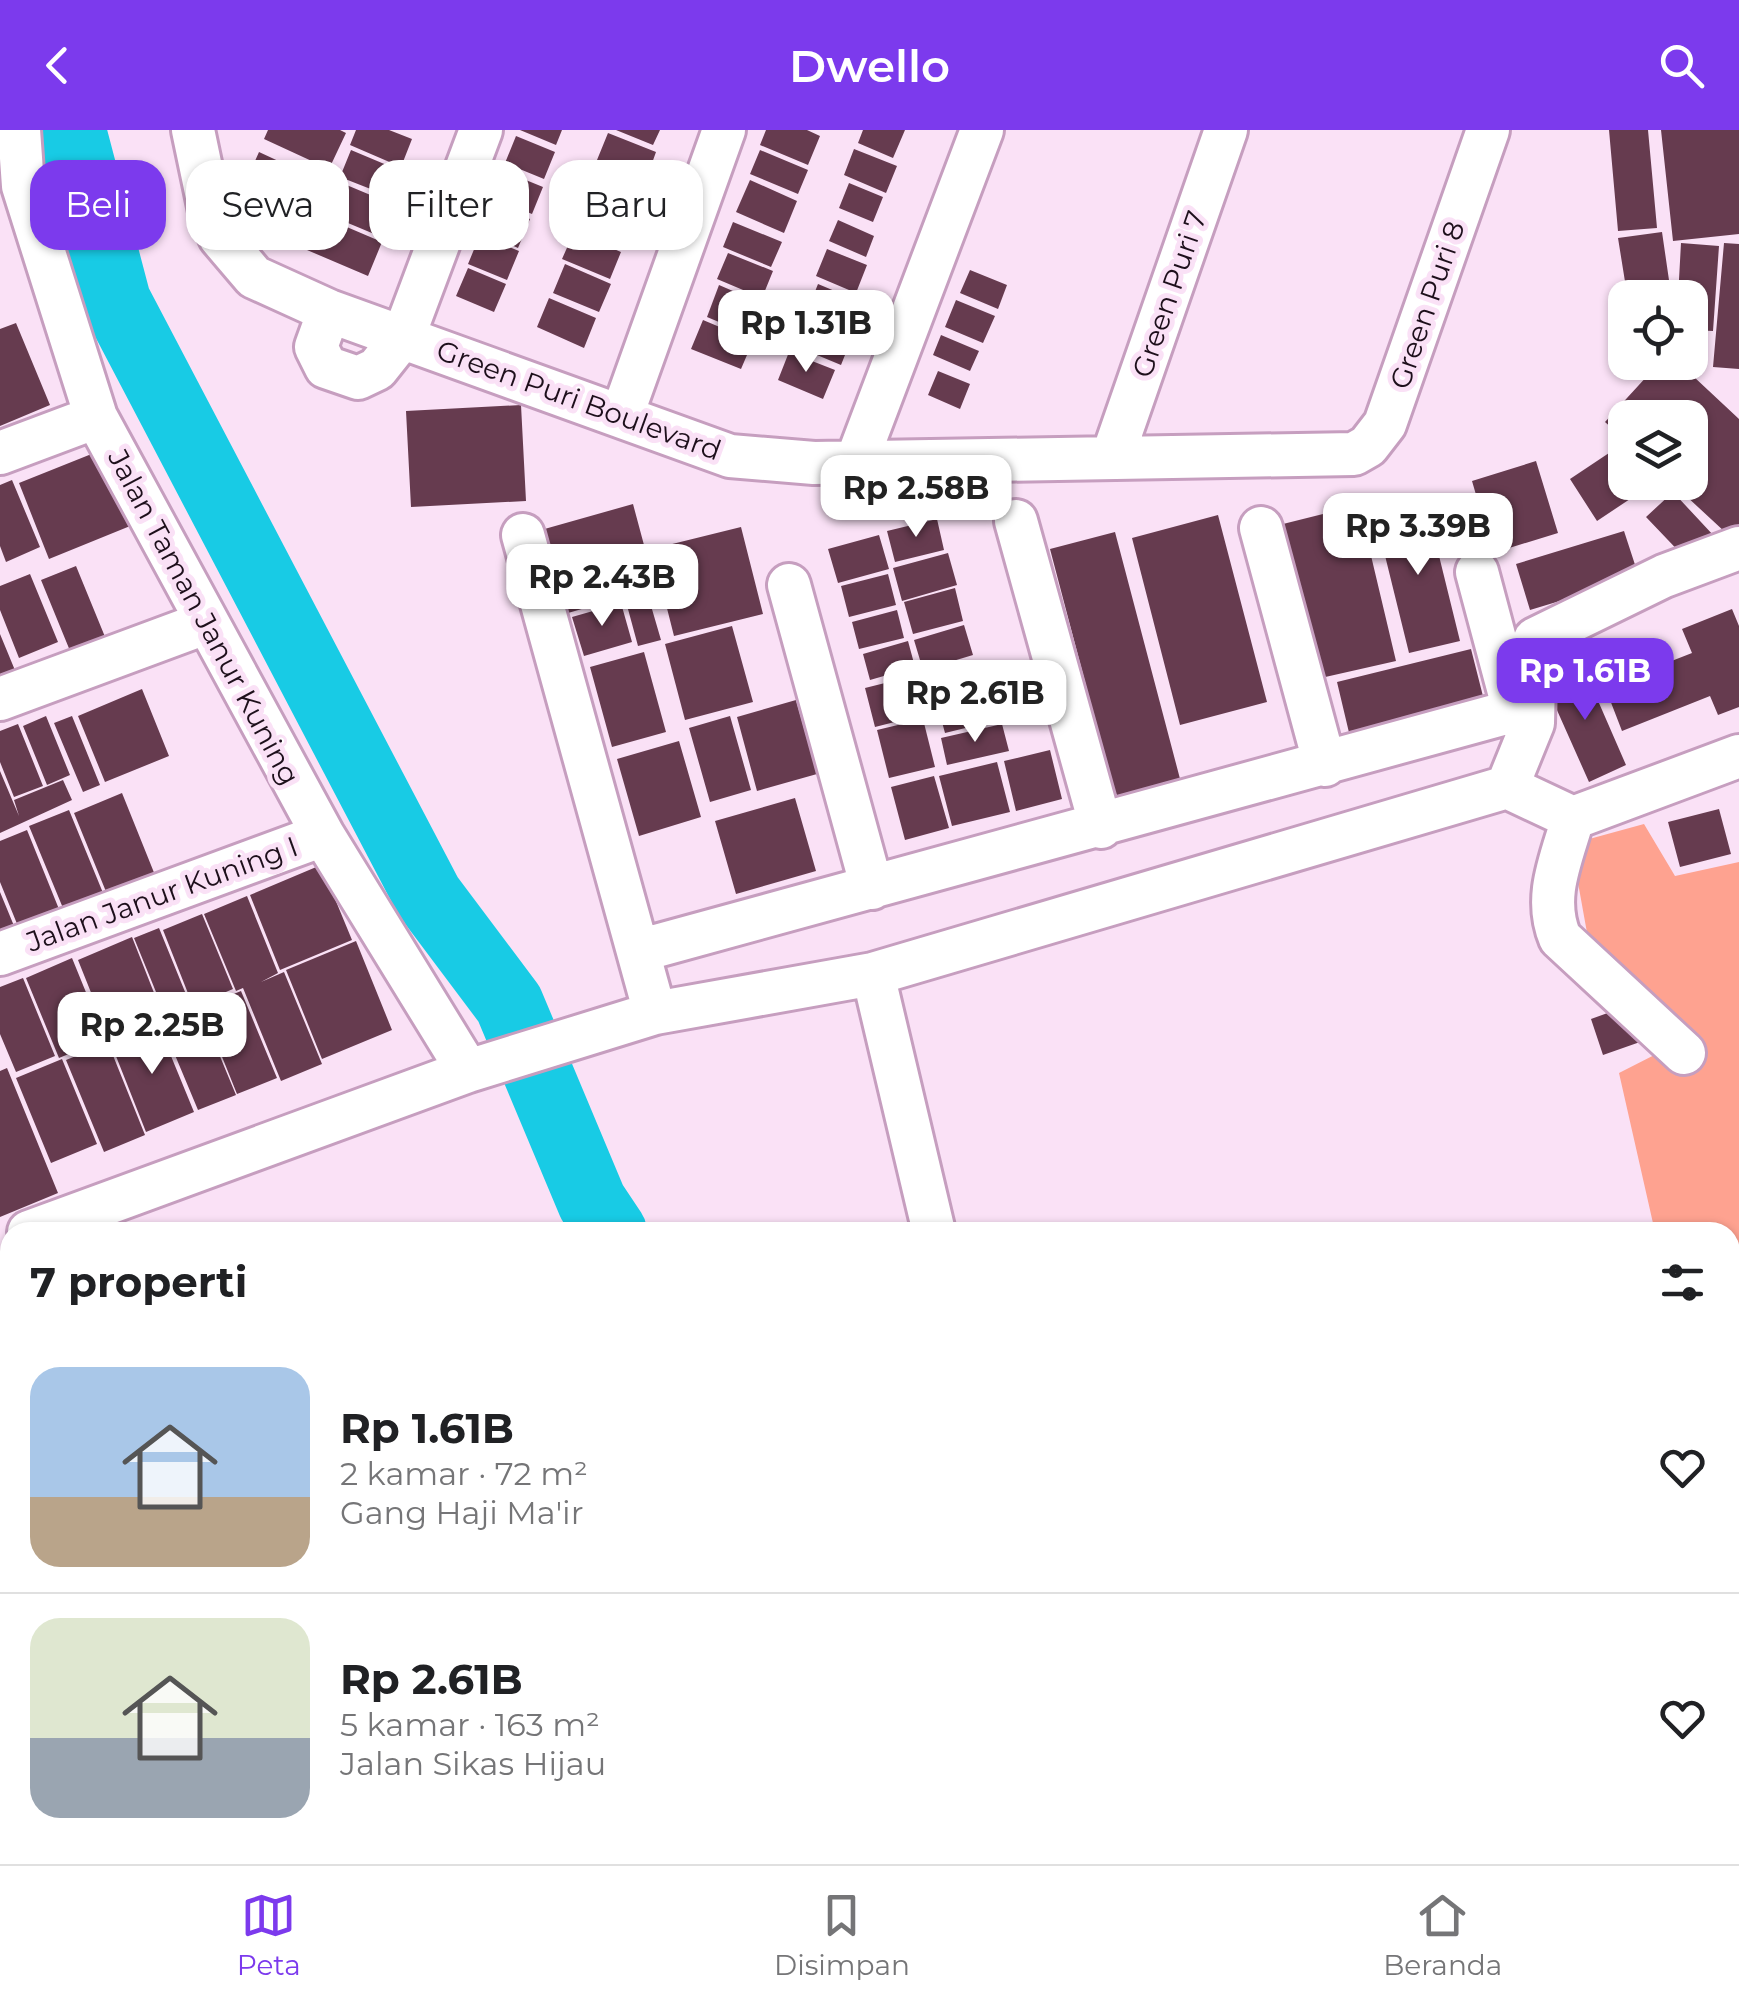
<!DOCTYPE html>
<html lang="id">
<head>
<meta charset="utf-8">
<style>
  body { margin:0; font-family:Montserrat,sans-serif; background:#f2f2f2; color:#202124; height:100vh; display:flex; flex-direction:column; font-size:38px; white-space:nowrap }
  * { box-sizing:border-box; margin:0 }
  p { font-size:32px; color:#757577 }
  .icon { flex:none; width:55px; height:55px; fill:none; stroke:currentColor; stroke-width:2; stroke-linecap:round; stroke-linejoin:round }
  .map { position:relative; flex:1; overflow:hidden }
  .panel { position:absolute; left:0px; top:1092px; width:1740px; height:642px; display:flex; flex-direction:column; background:#fff; border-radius:30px 30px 0 0; box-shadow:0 2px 8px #0004 }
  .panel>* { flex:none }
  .banner { position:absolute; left:30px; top:30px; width:1000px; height:90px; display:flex; gap:20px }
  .controls { position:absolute; left:1608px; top:150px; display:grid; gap:20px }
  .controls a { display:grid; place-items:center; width:100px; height:100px; border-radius:20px; background:#fff; box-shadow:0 2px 8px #0004; font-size:50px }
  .price { position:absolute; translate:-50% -85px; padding:0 22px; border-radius:20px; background:#fff; color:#222; font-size:32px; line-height:65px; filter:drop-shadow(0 2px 5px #0008) }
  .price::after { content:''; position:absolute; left:50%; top:60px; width:30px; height:22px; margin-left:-15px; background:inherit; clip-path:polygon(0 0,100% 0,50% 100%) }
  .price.current { background:#7c3aed; color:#fff }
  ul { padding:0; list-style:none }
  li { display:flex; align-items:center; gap:30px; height:250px; padding:0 30px }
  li+li { border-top:2px solid #e0e0e0 }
  li span { display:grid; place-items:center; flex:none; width:280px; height:200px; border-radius:30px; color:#555 }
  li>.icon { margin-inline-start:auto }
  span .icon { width:120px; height:120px; fill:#fffc; stroke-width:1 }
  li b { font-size:42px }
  h2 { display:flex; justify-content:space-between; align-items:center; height:120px; padding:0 30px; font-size:42px }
  .chip { padding:0 35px; border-radius:30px; background:#fff; box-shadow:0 2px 8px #0004; font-size:35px; line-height:90px }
  .chip.current { background:#7c3aed; color:#fff }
  header { display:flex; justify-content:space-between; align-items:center; height:130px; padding:0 30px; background:#7c3aed; color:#fff; font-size:45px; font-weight:600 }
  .tab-bar { display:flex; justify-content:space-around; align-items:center; height:140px; border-top:2px solid #e0e0e0; background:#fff; font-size:28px; color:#757577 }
  .tab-bar a { display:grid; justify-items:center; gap:5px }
  .tab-bar .current { color:#7c3aed }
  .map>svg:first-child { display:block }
</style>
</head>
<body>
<header><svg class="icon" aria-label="back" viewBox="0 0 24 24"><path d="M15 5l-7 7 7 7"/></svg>Dwello<svg class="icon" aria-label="search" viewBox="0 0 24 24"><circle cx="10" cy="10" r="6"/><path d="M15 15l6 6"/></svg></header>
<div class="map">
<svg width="1739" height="1734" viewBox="0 0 1739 1734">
  <rect width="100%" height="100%" fill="#fae1f6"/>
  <path fill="#fea290" d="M 1644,694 L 1675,746 L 1739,732 L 1739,1267 L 1730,1265 L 1730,1102 L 1655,1102 L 1619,943 L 1674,915 L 1645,855 L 1595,847 L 1571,714 Z"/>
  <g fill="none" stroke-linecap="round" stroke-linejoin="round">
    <path stroke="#18cbe5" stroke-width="70" d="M 71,0 L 116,171 L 428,766 L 509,874 L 592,1072 L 612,1102
      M 1730,1302 L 1739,1304
      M 190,1734 L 206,1725"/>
  </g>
  <path fill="#663b4f" d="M 268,0 L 340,0 L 346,3 L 329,39 L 264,9 Z
    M 356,0 L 389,0 L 412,9 L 401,37 L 350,15 Z
    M 520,0 L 562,0 L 556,15 Z
    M 616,0 L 660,0 L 653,15 Z
    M 766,0 L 807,0 L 820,6 L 808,35 L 760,15 Z
    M 863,0 L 905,0 L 893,28 L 858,13 Z
    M 1609,0 L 1648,0 L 1657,98 L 1618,101 Z
    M 1661,0 L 1739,0 L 1739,104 L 1673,111 Z
    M 608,3 L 656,22 L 646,50 L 597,30 Z
    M 516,6 L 555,22 L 544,49 L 505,33 Z
    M 854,19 L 897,36 L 886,63 L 844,45 Z
    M 351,20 L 401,41 L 391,67 L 340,47 Z
    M 760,20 L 808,40 L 798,64 L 750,44 Z
    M 259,22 L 328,54 L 311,91 L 242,60 Z
    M 595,34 L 646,56 L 634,83 L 584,63 Z
    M 504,41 L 543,57 L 532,84 L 493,68 Z
    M 750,50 L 797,71 L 784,103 L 736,82 Z
    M 337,51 L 392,74 L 379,106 L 324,83 Z
    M 849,53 L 883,67 L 873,92 L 839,78 Z
    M 585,68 L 636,90 L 624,118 L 572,97 Z
    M 491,72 L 530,89 L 518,118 L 480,101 Z
    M 321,86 L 382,112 L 368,146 L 307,120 Z
    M 838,90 L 874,106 L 866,127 L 829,111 Z
    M 733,92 L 782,112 L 771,137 L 723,117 Z
    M 574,102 L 621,122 L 610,149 L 562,129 Z
    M 1662,102 L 1670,157 L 1627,164 L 1618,108 Z
    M 480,105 L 519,121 L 507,150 L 468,134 Z
    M 1681,113 L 1719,116 L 1713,201 L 1690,200 L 1690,168 L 1678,168 Z
    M 1724,113 L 1739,114 L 1739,239 L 1713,237 Z
    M 827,119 L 867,135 L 856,163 L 816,146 Z
    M 728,123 L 773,141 L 762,168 L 717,149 Z
    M 565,134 L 611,154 L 599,182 L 553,163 Z
    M 468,138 L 506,154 L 494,182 L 456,166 Z
    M 970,140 L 1007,155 L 998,179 L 960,163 Z
    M 818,154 L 861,172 L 852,197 L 808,179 Z
    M 719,155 L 763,174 L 750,205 L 707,187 Z
    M 549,168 L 596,188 L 584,218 L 537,197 Z
    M 956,170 L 995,186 L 983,213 L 945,197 Z
    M 805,185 L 853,205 L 841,235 L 793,215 Z
    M 703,190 L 753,211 L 741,239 L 691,219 Z
    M 16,193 L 50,275 L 0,296 L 0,199 Z
    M 941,205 L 979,221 L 970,241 L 933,225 Z
    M 789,222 L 835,240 L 823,269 L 778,250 Z
    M 1660,232 L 1678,232 L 1739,289 L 1739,415 L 1671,352 L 1690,352 L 1690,288 L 1625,288 L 1625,310 L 1605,292 Z
    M 938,241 L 970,254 L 960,279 L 928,265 Z
    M 521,275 L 526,371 L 411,377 L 406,281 Z
    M 1621,315 L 1625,352 L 1645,352 L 1648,357 L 1597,391 L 1570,349 Z
    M 109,317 L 140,392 L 49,429 L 19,353 Z
    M 1536,331 L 1558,403 L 1493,423 L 1472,351 Z
    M 12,350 L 40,417 L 6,432 L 0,416 L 0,355 Z
    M 1673,362 L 1714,406 L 1688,431 L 1646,387 Z
    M 1426,373 L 1460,511 L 1409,523 L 1375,385 Z
    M 633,374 L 644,415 L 552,441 L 541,400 Z
    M 1359,375 L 1396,531 L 1312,550 L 1275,396 Z
    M 1218,385 L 1267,572 L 1180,595 L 1132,408 Z
    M 937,389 L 944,420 L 895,432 L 887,401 Z
    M 741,397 L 763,484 L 674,506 L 652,419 Z
    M 1624,401 L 1639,447 L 1530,480 L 1516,434 Z
    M 1115,402 L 1184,664 L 1119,681 L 1050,419 Z
    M 879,405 L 889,439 L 838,453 L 828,419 Z
    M 948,423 L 957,455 L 902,471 L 893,438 Z
    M 613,430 L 623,467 L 568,483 L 557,445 Z
    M 76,436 L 110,519 L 75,533 L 41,450 Z
    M 30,444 L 58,512 L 19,528 L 0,480 L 0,456 Z
    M 888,444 L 896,475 L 849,487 L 841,456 Z
    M 955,458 L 963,491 L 913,504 L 904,472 Z
    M 647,462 L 661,510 L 638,516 L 625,468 Z
    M 621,473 L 632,512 L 584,526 L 572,487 Z
    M 1732,479 L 1739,496 L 1739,577 L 1718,585 L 1710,566 L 1622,601 L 1605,557 L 1692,523 L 1682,499 Z
    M 897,480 L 904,508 L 859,519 L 852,492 Z
    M 964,495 L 973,525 L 923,540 L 914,510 Z
    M 732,496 L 753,572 L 685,590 L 665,514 Z
    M 0,504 L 19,550 L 0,558 Z
    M 908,511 L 915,537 L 870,550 L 863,524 Z
    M 1471,519 L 1486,578 L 1351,611 L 1337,552 Z
    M 644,522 L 666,602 L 612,617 L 590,537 Z
    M 978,532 L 985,565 L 935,575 L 928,542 Z
    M 1582,534 L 1626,635 L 1589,652 L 1544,551 Z
    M 921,544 L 930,583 L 875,597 L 865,558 Z
    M 142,559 L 169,626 L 105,652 L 78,586 Z
    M 988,569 L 994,591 L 945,603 L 939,581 Z
    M 796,570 L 817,644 L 757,661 L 737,587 Z
    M 46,586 L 70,645 L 47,655 L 23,596 Z
    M 72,586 L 100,655 L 83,662 L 54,593 Z
    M 730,586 L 751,660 L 710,672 L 689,598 Z
    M 923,589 L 935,637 L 889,648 L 877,600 Z
    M 18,594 L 43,656 L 14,667 L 0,632 L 0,601 Z
    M 1002,594 L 1009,621 L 947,635 L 941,608 Z
    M 679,611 L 701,687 L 639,706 L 617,629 Z
    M 1050,620 L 1062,669 L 1016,681 L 1004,631 Z
    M 997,632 L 1010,682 L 952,696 L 939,646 Z
    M 0,641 L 19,686 L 14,670 L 63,650 L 72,670 L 0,703 Z
    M 934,646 L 949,698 L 905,710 L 891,657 Z
    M 122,663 L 157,750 L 109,769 L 74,683 Z
    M 795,668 L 816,741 L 736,764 L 715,691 Z
    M 1719,679 L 1731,724 L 1680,737 L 1668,692 Z
    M 69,680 L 110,780 L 70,795 L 29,696 Z
    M 27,700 L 65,794 L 24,811 L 0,752 L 0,711 Z
    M 321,735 L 352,810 L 280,840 L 250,765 Z
    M 0,762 L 19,808 L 0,816 Z
    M 247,766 L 278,843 L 261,852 L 284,842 L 322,934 L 281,951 L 243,858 L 236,861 L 204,784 Z
    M 202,784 L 233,859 L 193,876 L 163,800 Z
    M 159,798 L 192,879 L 167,889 L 134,808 Z
    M 132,807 L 160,878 L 106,900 L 78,830 Z
    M 356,811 L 392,900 L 322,929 L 286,840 Z
    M 72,828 L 105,909 L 59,928 L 26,848 Z
    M 23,848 L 55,926 L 16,942 L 0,904 L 0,857 Z
    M 241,861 L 277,948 L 237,964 L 202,877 Z
    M 1627,876 L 1640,912 L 1603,925 L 1591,889 Z
    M 200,878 L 236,965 L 198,980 L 162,894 Z
    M 157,892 L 194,982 L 146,1002 L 110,911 Z
    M 108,913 L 145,1005 L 104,1022 L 66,930 Z
    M 62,929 L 97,1014 L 51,1033 L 16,948 Z
    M 7,938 L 58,1063 L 0,1087 L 0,941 Z
    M 1733,1496 L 1739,1498 L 1739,1587 L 1730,1584 Z
    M 1730,1587 L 1739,1590 L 1739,1640 L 1731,1666 Z
    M 536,1725 L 539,1734 L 340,1734 L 338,1726 Z
    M 598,1725 L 780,1725 L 784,1734 L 601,1734 Z
    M 1125,1725 L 1229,1725 L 1231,1734 L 1128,1734 Z
    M 1238,1725 L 1331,1725 L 1333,1734 L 1241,1734 Z"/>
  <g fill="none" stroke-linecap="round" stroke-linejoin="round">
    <g stroke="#c69ebf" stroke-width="48">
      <path id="minor" d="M 19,0 L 23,56 L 96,287 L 323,705 L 468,941
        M 193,0 L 210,81 L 220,107 L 254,147 L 329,181 L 730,326 L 814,333 L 1354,324 L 1368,316 L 1385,294 L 1488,0
        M 329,181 L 316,217 L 326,237 L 358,248 L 377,239 L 404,205 L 481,0
        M 622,285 L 724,0
        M 0,323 L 96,287
        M 1112,328 L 1226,0
        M 857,330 L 982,0
        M 1016,391 L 1101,697
        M 1261,398 L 1325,635
        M 523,405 L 655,883
        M 789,455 L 872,758
        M 0,569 L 205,493
        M 1507,657 L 1533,593 L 1535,509 L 1664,446 L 1739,418
        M 1573,688 C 1561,730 1543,767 1560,808 L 1684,923
        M 638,821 L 1502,584 L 1512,573 L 1477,442
        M 0,824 L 323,705
        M 873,844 L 934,1102
        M 29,1102 L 468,941 L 655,883 L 873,844 L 1507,657 L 1573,688 L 1739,626
        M 1730,1412 L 1739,1414
        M 1730,1693 L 1739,1695
        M 1082,1725 L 1084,1734
        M 1364,1725 L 1367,1734
        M 1586,1725 L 1589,1734
        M 279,1734 L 293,1725"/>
    </g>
    <use href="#minor" stroke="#fff" stroke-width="42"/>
  </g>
  <g text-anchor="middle" stroke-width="10" stroke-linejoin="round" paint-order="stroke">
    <g font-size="28" fill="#1d0f1b" stroke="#fae1f6">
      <text transform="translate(1169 164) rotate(-71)" y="10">Green Puri 7</text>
      <text transform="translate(1427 175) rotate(-71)" y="10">Green Puri 8</text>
      <text transform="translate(579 270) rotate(20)" y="10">Green Puri Boulevard</text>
      <text transform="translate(204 487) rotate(62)" y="10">Jalan Taman Janur Kuning</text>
      <text transform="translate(162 764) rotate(-20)" y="10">Jalan Janur Kuning I</text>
    </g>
  </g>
</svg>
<div class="controls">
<a><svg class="icon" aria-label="locate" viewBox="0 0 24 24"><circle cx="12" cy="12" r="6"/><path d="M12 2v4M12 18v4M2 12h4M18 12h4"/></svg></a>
<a><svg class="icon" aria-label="layers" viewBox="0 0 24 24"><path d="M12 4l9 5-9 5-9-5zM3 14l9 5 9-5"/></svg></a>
</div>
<b class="price" style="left:806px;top:245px">Rp 1.31B</b>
<b class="price" style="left:916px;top:410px">Rp 2.58B</b>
<b class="price" style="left:1418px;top:448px">Rp 3.39B</b>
<b class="price" style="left:602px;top:499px">Rp 2.43B</b>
<b class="price current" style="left:1585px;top:593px">Rp 1.61B</b>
<b class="price" style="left:975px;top:615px">Rp 2.61B</b>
<b class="price" style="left:152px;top:947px">Rp 2.25B</b>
<div class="banner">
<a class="chip current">Beli</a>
<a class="chip">Sewa</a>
<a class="chip">Filter</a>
<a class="chip">Baru</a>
</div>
<section class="panel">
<h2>7 properti<svg class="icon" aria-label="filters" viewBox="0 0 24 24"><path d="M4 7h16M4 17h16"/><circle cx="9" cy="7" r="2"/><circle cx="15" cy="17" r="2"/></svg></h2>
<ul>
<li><span style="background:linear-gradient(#a9c7e8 65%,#b9a48a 0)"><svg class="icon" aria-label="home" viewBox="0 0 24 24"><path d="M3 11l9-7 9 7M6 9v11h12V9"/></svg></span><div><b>Rp 1.61B</b><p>2 kamar · 72 m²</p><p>Gang Haji Ma'ir</p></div><svg class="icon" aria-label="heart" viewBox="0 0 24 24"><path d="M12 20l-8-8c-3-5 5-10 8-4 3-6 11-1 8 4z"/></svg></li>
<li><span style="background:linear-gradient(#dfe7d0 60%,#9aa5b1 0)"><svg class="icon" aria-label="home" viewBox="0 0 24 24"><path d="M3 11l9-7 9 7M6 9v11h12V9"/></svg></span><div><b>Rp 2.61B</b><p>5 kamar · 163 m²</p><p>Jalan Sikas Hijau</p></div><svg class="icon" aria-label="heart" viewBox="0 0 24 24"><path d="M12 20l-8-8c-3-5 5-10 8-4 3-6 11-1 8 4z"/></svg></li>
</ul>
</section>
</div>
<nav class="tab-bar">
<a class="current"><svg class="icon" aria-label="map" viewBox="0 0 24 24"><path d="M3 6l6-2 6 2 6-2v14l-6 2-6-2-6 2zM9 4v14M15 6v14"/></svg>Peta</a>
<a><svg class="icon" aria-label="saved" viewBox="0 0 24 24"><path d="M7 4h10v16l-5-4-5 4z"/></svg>Disimpan</a>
<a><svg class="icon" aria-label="home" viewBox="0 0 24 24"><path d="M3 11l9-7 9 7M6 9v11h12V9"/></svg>Beranda</a>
</nav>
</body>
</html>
